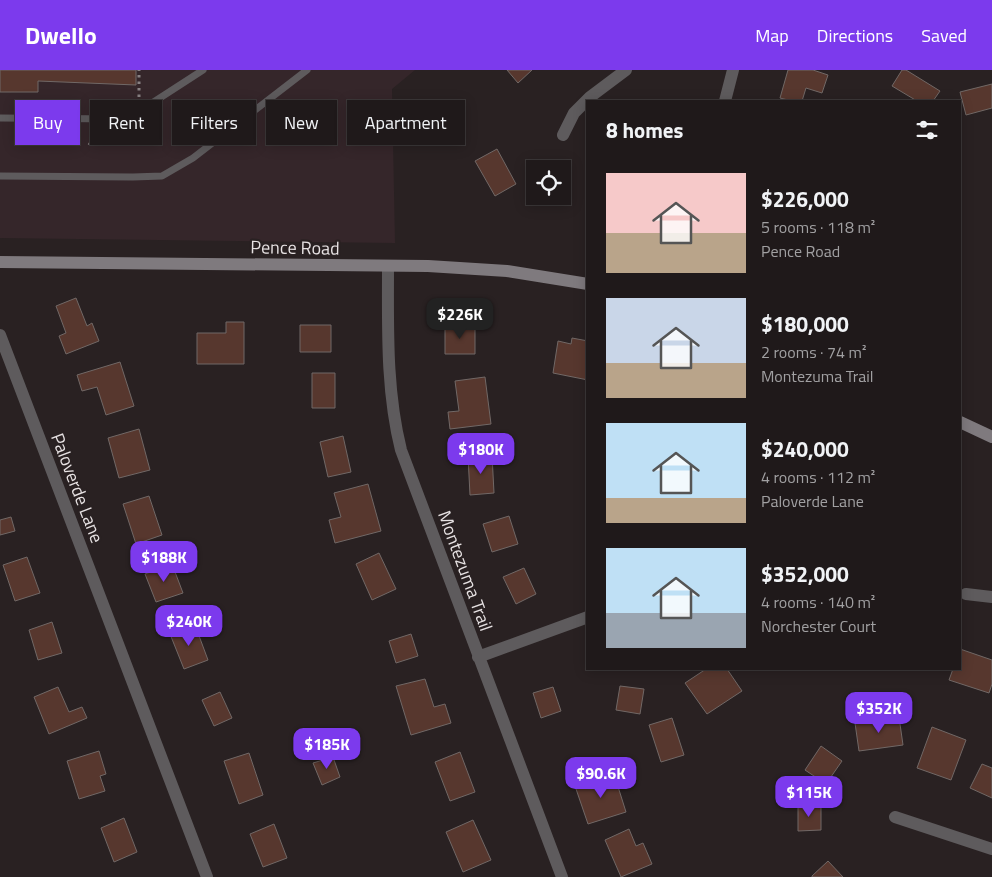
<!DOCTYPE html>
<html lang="en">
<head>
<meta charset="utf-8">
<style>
  body { margin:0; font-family:"Titillium Web",sans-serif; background:#272223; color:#f1f3f6; height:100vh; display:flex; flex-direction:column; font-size:19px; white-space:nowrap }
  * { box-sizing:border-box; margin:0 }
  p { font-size:16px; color:#a1a0a2 }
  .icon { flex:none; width:28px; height:28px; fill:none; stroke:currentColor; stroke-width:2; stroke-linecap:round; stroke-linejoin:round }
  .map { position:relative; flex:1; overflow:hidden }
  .drawer { position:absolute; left:586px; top:30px; width:375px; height:570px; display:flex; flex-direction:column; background:#1f191a; border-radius:0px; box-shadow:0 2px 12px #0003,0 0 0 1px #3c3839 }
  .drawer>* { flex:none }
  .guide { position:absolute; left:15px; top:30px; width:475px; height:45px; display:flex; gap:10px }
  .controls { position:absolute; left:526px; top:90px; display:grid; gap:10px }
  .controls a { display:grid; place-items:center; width:45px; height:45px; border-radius:0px; background:#1f191a; box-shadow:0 2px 12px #0003,0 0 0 1px #3c3839; font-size:25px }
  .price { position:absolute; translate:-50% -42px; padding:0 11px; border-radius:10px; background:#7c3aed; color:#fff; font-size:16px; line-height:32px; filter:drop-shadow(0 1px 2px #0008) }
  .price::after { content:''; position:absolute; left:50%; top:30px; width:15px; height:11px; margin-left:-8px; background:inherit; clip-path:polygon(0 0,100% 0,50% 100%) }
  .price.selected { background:#222; color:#fff }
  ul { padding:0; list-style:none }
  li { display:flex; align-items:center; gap:15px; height:125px; padding:0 20px }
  li span { display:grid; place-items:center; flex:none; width:140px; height:100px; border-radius:0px; color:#555 }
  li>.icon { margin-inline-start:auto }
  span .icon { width:60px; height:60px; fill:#fffc; stroke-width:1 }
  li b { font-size:21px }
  h2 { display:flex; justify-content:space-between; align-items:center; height:60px; padding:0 20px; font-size:21px }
  .chip { padding:0 18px; border-radius:0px; background:#1f191a; box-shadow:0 2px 12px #0003,0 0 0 1px #3c3839; font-size:18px; line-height:45px }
  .chip.selected { background:#7c3aed; color:#fff }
  header { display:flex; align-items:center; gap:30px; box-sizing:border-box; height:70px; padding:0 25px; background:#7c3aed; color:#fff }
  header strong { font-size:24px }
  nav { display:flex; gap:28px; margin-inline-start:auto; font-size:18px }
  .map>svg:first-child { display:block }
</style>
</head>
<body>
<header>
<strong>Dwello</strong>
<nav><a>Map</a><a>Directions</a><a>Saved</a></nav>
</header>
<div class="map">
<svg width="992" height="807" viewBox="0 0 992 807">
  <rect width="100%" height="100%" fill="#292122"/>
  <path fill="#35262a" d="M 0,0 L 415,0 L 392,19 L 395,173 L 0,168 Z"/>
  <path fill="#57372e" stroke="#716866" d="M 0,0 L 136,0 L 136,15 L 38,11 L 38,22 L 0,22 Z
    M 507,0 L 532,0 L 518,13 Z
    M 788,0 L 813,0 L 828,5 L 822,23 L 806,18 L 802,31 L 792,31 L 780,28 Z
    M 902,0 L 906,0 L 940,21 L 933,31 L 917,31 L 892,16 Z
    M 992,14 L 992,38 L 966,45 L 960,22 Z
    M 416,34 L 456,36 L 454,73 L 414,71 Z
    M 497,79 L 516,114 L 495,126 L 475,91 Z
    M 76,228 L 87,256 L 92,253 L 99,271 L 66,284 L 59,266 L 66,263 L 56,236 Z
    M 226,252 L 244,252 L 244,294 L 197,294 L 197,263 L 226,263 Z
    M 300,255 L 331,255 L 331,282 L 300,282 Z
    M 445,257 L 475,257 L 475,284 L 445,284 Z
    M 572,268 L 588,271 L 588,310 L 553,303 L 558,271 L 571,274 Z
    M 120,292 L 134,336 L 106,345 L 97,317 L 82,321 L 77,305 Z
    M 312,303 L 335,303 L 335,338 L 312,338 Z
    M 485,307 L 491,354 L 450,359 L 448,342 L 459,341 L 455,311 Z
    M 139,359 L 150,400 L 119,408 L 108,368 Z
    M 343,366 L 351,402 L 328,407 L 320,372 Z
    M 492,385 L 494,423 L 470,425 L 468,386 Z
    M 368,414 L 381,461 L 335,473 L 329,450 L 341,447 L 334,423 Z
    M 149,426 L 162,465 L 136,474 L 123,434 Z
    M 509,446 L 518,474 L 492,482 L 483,454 Z
    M 11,447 L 15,461 L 0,465 L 0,450 Z
    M 379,483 L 396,519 L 372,530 L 356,494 Z
    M 27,487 L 40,523 L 15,531 L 3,495 Z
    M 172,494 L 183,523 L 156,532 L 145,504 Z
    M 524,498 L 536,524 L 516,534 L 503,507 Z
    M 52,552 L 62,583 L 38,590 L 29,560 Z
    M 195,555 L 208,590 L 184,599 L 170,564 Z
    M 411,564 L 418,586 L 396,593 L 389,571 Z
    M 960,579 L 992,590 L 992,614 L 989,623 L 949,610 L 953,599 L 960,599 Z
    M 706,599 L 727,599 L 742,621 L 707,644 L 685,613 Z
    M 425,609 L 434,637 L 445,634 L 451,653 L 411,665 L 396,616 Z
    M 620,616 L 644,619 L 640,644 L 616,640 Z
    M 58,617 L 69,642 L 82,637 L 87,648 L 49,664 L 34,627 Z
    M 553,617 L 561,641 L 541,648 L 533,623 Z
    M 220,622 L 232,648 L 214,656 L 202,630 Z
    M 899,647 L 903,675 L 859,681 L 855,653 Z
    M 672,648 L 684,685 L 661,692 L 649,655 Z
    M 932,657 L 966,670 L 951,710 L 917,698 Z
    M 821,676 L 842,691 L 826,714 L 805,700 Z
    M 99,681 L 106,704 L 100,706 L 105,721 L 79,729 L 67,691 Z
    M 460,682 L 475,722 L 450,731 L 435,692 Z
    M 249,683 L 263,725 L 239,734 L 224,691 Z
    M 333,687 L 340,707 L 322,715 L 313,693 Z
    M 982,694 L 992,698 L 992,728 L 970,718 Z
    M 614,704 L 626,742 L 588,754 L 575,716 Z
    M 821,736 L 821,760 L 798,761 L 798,737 Z
    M 124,748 L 137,782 L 114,792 L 101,758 Z
    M 473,750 L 491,790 L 463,802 L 446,762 Z
    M 274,754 L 287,788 L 263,797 L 250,764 Z
    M 629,759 L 636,776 L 643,773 L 652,794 L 621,807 L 605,770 Z
    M 828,791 L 843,807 L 812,807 L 812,806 Z"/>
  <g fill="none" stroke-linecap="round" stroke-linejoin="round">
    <path stroke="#898283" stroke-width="3" stroke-dasharray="2.5 4" stroke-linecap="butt" d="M 139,27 L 139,0
      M 44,75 L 54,61
      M 68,75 L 78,61
      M 89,75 L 99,61"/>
    <path stroke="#5e5b5d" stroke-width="7" d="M 0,48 L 119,49 L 132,46 L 203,0
      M 0,106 L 133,107 L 162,106 L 193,88 L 307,0"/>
    <path stroke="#5e5b5d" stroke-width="12" d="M 725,31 L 733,0
      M 563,65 L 574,43 L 590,27 L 626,0
      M 388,197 C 388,258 386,320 401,380 L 562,807
      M 0,265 L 207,807
      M 966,524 L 992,527
      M 478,587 L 588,547
      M 895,747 L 992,779"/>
    <path stroke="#7f7a7e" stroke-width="12" d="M 0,192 L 428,196 L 507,201 L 588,214
      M 960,352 L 992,367"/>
  </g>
  <g text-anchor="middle" stroke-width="4.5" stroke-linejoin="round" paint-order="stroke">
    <g font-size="18" fill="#e7e2e3" stroke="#292122">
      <text transform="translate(295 178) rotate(1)" y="6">Pence Road</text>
      <text transform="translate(77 418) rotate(69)" y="6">Paloverde Lane</text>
      <text transform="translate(465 501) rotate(70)" y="6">Montezuma Trail</text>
    </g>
  </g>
</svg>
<div class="controls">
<a><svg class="icon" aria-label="locate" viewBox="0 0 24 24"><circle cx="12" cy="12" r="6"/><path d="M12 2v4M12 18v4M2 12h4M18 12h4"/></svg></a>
</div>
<b class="price selected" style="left:460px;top:270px">$226K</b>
<b class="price" style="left:481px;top:405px">$180K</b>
<b class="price" style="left:164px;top:513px">$188K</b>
<b class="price" style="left:189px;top:577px">$240K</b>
<b class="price" style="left:879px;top:664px">$352K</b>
<b class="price" style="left:327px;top:700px">$185K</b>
<b class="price" style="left:601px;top:729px">$90.6K</b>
<b class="price" style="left:809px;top:748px">$115K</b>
<div class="guide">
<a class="chip selected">Buy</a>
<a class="chip">Rent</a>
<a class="chip">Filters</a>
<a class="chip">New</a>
<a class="chip">Apartment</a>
</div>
<section class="drawer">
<h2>8 homes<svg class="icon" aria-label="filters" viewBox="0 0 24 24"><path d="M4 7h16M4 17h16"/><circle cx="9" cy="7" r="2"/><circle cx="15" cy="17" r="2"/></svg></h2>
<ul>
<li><span style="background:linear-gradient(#f6c9c9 60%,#b9a48a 0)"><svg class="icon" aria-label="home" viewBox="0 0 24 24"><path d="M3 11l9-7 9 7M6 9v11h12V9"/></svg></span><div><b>$226,000</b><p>5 rooms · 118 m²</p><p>Pence Road</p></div></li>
<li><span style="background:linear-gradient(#c9d6e8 65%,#b9a48a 0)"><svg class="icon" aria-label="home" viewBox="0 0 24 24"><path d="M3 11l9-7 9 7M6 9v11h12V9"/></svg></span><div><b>$180,000</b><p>2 rooms · 74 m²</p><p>Montezuma Trail</p></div></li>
<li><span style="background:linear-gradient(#bfe0f5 75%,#b9a48a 0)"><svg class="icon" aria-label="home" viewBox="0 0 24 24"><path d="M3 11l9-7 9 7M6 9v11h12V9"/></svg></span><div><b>$240,000</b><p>4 rooms · 112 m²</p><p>Paloverde Lane</p></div></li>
<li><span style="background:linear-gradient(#bfe0f5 65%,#9aa5b1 0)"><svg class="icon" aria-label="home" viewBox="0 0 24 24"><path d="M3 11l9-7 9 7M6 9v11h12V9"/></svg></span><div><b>$352,000</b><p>4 rooms · 140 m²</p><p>Norchester Court</p></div></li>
</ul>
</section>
</div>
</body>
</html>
